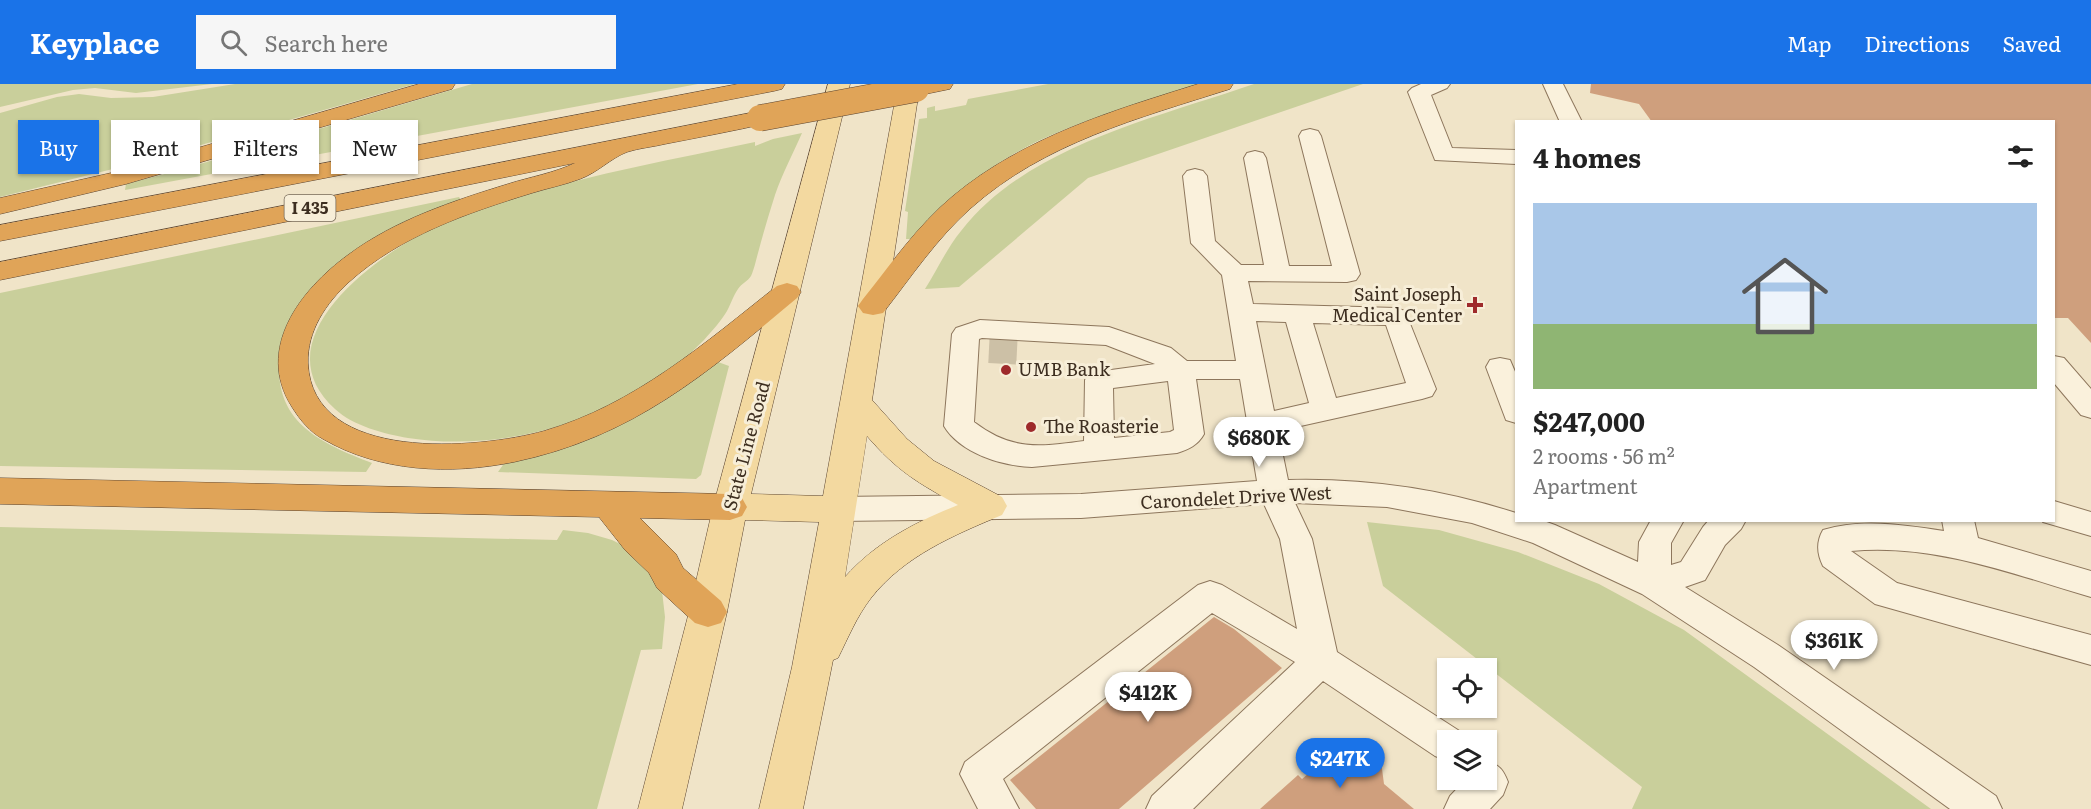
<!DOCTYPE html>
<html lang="en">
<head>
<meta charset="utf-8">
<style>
  body { margin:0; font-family:Literata,serif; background:#f6f6f6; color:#222; height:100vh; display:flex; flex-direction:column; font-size:22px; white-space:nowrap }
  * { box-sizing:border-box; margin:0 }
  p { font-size:20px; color:#767676 }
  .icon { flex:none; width:33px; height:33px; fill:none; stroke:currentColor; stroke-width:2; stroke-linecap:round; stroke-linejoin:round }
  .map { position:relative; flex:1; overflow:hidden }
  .drawer { position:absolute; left:1515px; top:36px; width:540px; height:402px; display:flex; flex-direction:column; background:#fff; border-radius:0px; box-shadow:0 2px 4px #0004 }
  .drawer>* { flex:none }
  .banner { position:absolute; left:18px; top:36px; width:570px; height:54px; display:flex; gap:12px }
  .buttons { position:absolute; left:1437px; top:574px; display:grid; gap:12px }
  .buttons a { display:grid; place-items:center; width:60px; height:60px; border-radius:0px; background:#fff; box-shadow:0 2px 4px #0004; font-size:30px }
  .price { position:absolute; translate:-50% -51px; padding:0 14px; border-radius:21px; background:#fff; color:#222; font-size:20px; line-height:39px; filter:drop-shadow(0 2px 3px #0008) }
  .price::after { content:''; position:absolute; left:50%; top:36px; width:18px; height:14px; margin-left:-9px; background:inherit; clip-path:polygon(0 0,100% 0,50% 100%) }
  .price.on { background:#1a73e8; color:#fff }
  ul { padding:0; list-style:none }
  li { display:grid; align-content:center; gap:12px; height:318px; padding:0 18px }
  li span { display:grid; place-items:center; height:186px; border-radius:0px; color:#555 }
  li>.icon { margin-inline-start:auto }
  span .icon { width:108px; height:108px; fill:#fffc; stroke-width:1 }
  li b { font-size:26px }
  h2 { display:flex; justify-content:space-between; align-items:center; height:72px; padding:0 18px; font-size:26px }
  .tag { padding:0 21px; border-radius:0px; background:#fff; box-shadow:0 2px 4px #0004; font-size:21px; line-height:54px }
  .tag.on { background:#1a73e8; color:#fff }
  header { display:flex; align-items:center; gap:36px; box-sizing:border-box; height:84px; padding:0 30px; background:#1a73e8; color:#fff }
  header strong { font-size:28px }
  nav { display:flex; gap:33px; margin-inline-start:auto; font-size:21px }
  .search { width:420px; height:54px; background:#f6f6f6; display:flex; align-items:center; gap:15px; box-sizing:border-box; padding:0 21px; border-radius:0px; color:#767676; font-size:22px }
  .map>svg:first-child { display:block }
</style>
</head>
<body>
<header>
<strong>Keyplace</strong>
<div class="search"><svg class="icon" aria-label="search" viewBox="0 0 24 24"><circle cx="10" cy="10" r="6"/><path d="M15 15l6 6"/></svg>Search here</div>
<nav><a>Map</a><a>Directions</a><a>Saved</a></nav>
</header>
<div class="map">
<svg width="2091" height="725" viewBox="0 0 2091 725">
  <rect width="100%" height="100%" fill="#f0e4c8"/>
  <path fill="#c9cf9b" d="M 0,0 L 212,0 L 136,9 L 95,4 L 73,6 L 0,23 Z
    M 235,0 L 415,0 L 145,77 L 0,113 L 0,29 L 57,13 L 79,10 L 111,14 L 153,13 Z
    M 472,0 L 698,0 L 125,106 L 126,100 L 176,87 Z
    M 1048,0 L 1199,0 C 1139,20 1060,41 1007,74 C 971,95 943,126 914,155 L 906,155 L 908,128 L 905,127 L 919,35 L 927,34 L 927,24 L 935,22 L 935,27 L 966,21 L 968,15 Z
    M 1254,0 L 1363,0 L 1088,94 L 959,203 L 925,205 C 937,186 947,164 961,147 C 1027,62 1156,34 1254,0 Z
    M 802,49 C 793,70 782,90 775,111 C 769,130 763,150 758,169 C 756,176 754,186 751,192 C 748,197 741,200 738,205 C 733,212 731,220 727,227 C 721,237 712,247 704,256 C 631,332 511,370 408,354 C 385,350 353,342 335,325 C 259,256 375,173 432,144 C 460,131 489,122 518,113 C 596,89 675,75 755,58 L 755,62 L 773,55 Z
    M 459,113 L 461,116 L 378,158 L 282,258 C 267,332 311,356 372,379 L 366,388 L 0,382 L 0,209 Z
    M 718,278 L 729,282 L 701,391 L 696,395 L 498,388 L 505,378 L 627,337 L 662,318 Z
    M 1367,438 L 1439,446 L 1518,468 L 1599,500 L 1684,546 L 1931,725 L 1632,725 L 1642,703 L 1383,502 Z
    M 0,443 L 557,456 L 563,446 L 588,449 L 612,456 L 634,467 L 662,507 L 665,533 L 662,565 L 641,566 L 597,725 L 0,725 Z"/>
  <path fill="#cf9f7d" d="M 1591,0 L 2091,0 L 2091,259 L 2068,234 L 2054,234 L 2054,38 L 1652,38 L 1639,20 L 1590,9 Z
    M 1214,533 L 1234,545 L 1282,584 L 1119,725 L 1036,725 L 1010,696 Z
    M 1349,669 L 1357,676 L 1381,677 L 1384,700 L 1414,725 L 1260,725 L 1298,691 L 1302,695 L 1314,685 L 1319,689 L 1335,675 L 1338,678 Z"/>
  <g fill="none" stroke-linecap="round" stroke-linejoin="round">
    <path stroke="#ccc0a6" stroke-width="28" stroke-dasharray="28 14" stroke-linecap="butt" d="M 989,265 L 1029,267"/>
    <g stroke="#8d765c" stroke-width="2">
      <path id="minor" d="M 1421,0 L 1450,0 L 1447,4 L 1431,11 L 1452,64 L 1516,66 L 1516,80 L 1435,76 L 1408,8 L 1412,4 Z
        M 1543,0 L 1563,0 L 1582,38 L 1560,38 Z
        M 1310,45 L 1318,47 L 1321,52 L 1360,190 L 1356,196 L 1347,198 L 1248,197 L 1253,220 L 1396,224 L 1405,227 L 1436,305 L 1432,312 L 1422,315 L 1278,347 L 1288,396 C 1366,394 1442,405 1516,429 L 1516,436 L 1541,436 L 1555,441 L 1638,478 L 1639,458 L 1651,436 L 1684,436 L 1671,459 L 1671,481 L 1681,478 L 1703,443 L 1709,436 L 1746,436 L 1741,445 L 1725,461 L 1705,496 L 1685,503 L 1778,561 L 1996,712 L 2002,725 L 1950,725 L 1754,583 L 1642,510 L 1533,459 L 1472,439 L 1387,423 L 1295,419 L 1312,455 L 1337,568 L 1461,648 L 1465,657 L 1448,657 L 1448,677 L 1435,672 L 1323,597 L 1193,725 L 1146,725 L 1152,712 L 1295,578 L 1212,529 L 1003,695 L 1019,725 L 978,725 L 960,690 L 965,678 L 1198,501 L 1210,497 L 1222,501 L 1297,545 L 1280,455 L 1264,420 L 1081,434 L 838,437 L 827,433 L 822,425 L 827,417 L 838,413 L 1081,410 L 1257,397 L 1240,295 L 1196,295 L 1204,350 C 1198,361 1189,365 1177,369 L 1032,383 C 1002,382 960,369 944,342 L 952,250 L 956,244 L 980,236 L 1109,243 L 1171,264 L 1187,277 L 1236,277 L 1222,191 L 1191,159 L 1183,92 L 1187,87 L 1195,85 L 1203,87 L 1207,92 L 1215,157 L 1241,181 L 1264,181 L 1244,74 L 1247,69 L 1255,67 L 1263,69 L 1266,74 L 1289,182 L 1332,182 L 1299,52 L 1302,47 ZM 1256,237 L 1286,238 L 1309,319 L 1274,327 ZM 1313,239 L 1386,241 L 1406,299 L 1336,314 ZM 982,254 L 1106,261 L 1155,280 L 1089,289 L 1085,296 L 1084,357 C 1039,363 1012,367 974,338 L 979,255 ZM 1168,297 L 1174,346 L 1170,348 L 1114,354 L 1113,304 Z
        M 2054,272 L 2064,274 L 2091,305 L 2091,334 L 2081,331 L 2054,299 Z
        M 1500,274 L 1510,276 L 1516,290 L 1516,339 L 1506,336 L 1486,283 L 1490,276 Z
        M 2054,417 L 2091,428 L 2091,452 L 2043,438 L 2054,436 Z
        M 1942,436 L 1974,436 L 1978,454 L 2091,487 L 2091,513 C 2013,490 1933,459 1851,467 L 1897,499 L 2091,551 L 2091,581 L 1875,520 L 1823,482 C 1817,470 1816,458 1823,446 C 1861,434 1905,441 1944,447 Z
        M 1486,676 C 1500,682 1503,685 1508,698 L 1503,711 L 1490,725 L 1444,725 L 1450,712 L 1465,696 L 1486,696 Z"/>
    </g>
    <g stroke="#5b4430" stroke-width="1">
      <path id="major" d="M 828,0 L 850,0 L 751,410 L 823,412 L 898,0 L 920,0 L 872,316 L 907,355 L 934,377 L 1002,413 L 1007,422 L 1002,431 C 954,451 904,472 871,514 C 857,532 848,554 838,574 L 833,576 L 803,725 L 759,725 L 792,583 L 819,438 L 745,436 L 727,528 L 682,725 L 638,725 L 689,528 L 713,423 ZM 867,352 C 897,387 918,399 958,421 C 916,438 876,458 845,493 Z"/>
    </g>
    <g stroke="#5b4430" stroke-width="1">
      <path id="highway" d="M 419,0 L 455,0 L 452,5 L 126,100 L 0,130 L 0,114 L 111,89 Z
        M 738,0 L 785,0 L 782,5 L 774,7 L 0,157 L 0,141 Z
        M 908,0 L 953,0 L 950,5 L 916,12 L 908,10 L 904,5 Z
        M 1198,0 L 1233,0 L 1230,5 C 1139,34 1044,59 971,124 C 937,154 911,193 883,229 L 873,231 L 863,229 L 858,222 L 863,215 C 891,180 918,141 953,112 C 1024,53 1112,27 1198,0 Z
        M 760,27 L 768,29 L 772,34 L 768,39 C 734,47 700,53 665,60 C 653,63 639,64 627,68 C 611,74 597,89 580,95 C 564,101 548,104 532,109 C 467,129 400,152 349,198 C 326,219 307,247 308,279 C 312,380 479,365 544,347 C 634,321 705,259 777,202 L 787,199 L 797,202 L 801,208 L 797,214 C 706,290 633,353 514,378 C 450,391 380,388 323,355 C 310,348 300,336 292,323 C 255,265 300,206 348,171 C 395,136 453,117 508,100 C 530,93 554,89 575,79 L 0,196 L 0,178 Z
        M 0,394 L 730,410 L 742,414 L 747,423 L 742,432 L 730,436 L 640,434 L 676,470 L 683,484 L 721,517 L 727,528 L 721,539 L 708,543 L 695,539 L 657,504 L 649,489 L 625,466 L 599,433 L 0,420 Z"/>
    </g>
    <use href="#minor" fill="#faf1dc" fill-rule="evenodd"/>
    <use href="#major" fill="#f3d9a0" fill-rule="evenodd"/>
    <use href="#highway" fill="#e0a458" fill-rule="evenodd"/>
    <g stroke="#5b4430" stroke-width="27" stroke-linecap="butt">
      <path id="highway-bridge" d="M 760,34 L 916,5"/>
    </g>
    <use href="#highway-bridge" stroke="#e0a458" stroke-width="26"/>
  </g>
  <g fill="#9e2a2b" stroke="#f7eed8" stroke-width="2">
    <path d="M1472 212h6v6h6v6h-6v6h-6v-6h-6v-6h6z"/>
    <circle cx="1006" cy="286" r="6"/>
    <circle cx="1031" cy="343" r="6"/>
  </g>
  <g text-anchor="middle" stroke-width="6" stroke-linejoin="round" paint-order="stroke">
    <rect fill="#f7eed8" stroke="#756857" stroke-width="1.5" x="284.5" y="111" width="51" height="26" rx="4.5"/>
    <g font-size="16" font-weight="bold" fill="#3d2e20">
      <text x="310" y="130">I 435</text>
    </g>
    <g font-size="18" fill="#3d2e20" stroke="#f7eed8" text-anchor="start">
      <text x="1462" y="217" text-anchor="end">Saint Joseph<tspan x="1462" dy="21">Medical Center</tspan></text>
      <text x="1018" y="292">UMB Bank</text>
      <text x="1043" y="349">The Roasterie</text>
    </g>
    <g font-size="18" fill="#3d2e20" stroke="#f7eed8">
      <text transform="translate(747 362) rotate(-75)" y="6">State Line Road</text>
      <text transform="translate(1236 414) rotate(-3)" y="6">Carondelet Drive West</text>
    </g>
  </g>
</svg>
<div class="buttons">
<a><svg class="icon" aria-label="locate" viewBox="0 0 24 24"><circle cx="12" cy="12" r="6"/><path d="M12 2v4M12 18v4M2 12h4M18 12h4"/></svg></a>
<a><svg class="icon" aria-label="layers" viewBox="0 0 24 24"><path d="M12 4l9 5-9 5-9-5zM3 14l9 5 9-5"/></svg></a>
</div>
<b class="price" style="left:1259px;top:384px">$680K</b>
<b class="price" style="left:1834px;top:587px">$361K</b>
<b class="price" style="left:1148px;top:639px">$412K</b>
<b class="price on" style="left:1340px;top:705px">$247K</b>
<div class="banner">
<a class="tag on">Buy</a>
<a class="tag">Rent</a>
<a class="tag">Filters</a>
<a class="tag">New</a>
</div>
<section class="drawer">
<h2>4 homes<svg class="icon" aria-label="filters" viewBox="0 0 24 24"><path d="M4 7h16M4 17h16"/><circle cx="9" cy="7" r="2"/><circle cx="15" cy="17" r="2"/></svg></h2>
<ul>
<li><span style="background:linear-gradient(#a9c7e8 65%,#8fb573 0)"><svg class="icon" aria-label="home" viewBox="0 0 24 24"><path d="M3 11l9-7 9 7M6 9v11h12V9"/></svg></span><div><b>$247,000</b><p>2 rooms · 56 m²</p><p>Apartment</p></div></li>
</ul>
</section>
</div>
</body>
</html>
